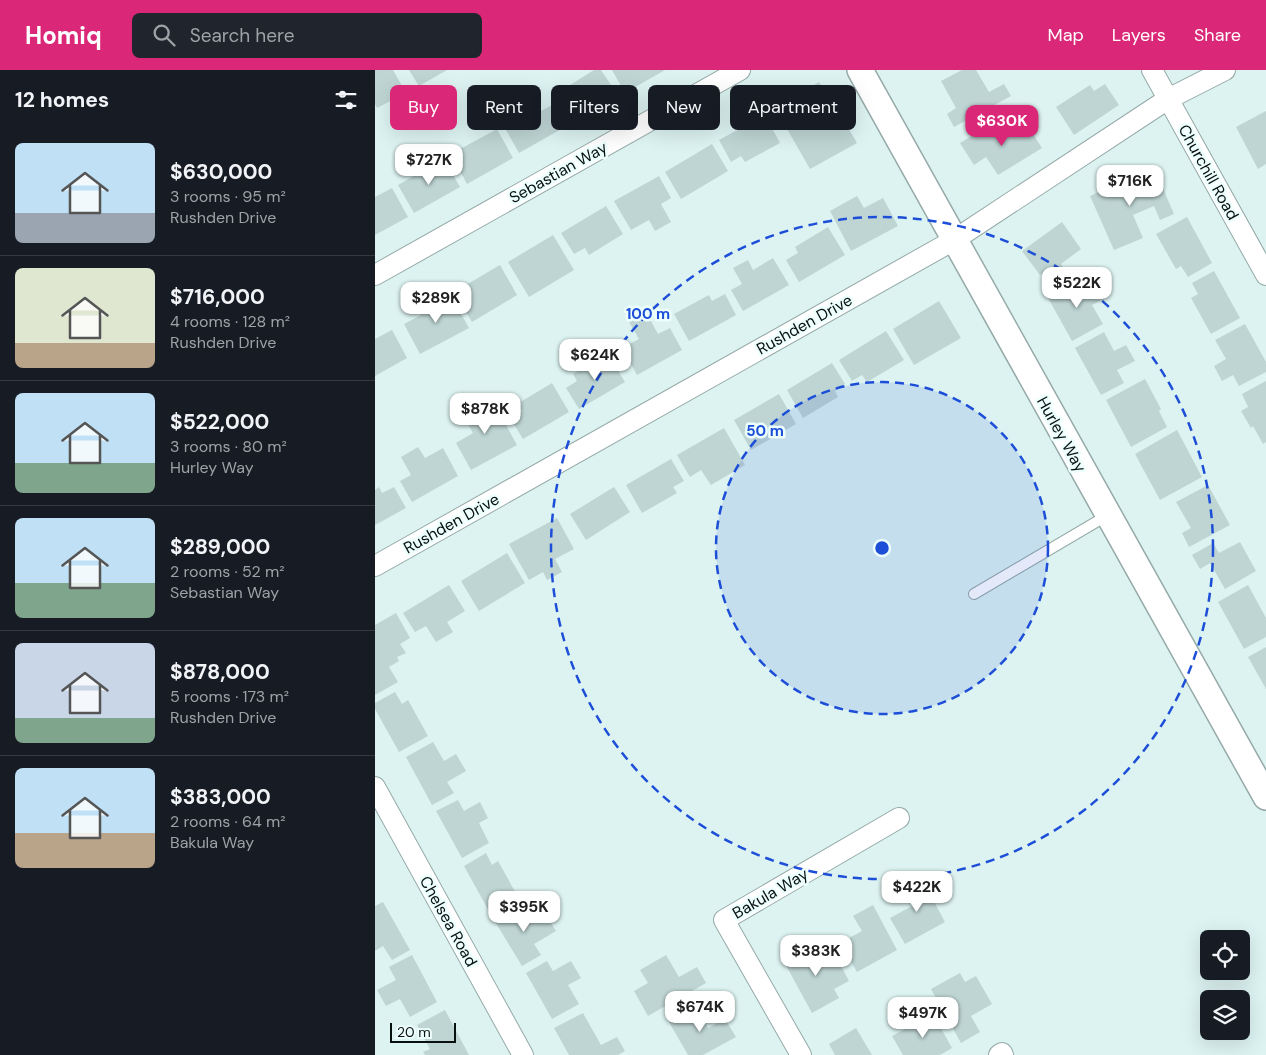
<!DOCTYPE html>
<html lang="en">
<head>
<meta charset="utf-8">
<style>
  body { margin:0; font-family:"DM Sans",sans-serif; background:#20242c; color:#f1f3f6; height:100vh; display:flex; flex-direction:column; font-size:19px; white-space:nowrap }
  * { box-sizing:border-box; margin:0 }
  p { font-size:16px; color:#9ea1a6 }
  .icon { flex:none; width:28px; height:28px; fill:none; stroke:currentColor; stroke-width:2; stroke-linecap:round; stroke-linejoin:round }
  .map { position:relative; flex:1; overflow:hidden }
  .details { display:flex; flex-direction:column; background:#171b24; width:375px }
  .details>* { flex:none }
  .hud { position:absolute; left:15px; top:15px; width:475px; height:45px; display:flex; gap:10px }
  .buttons { position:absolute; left:825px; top:860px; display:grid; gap:10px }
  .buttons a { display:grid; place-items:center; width:50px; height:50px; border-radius:8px; background:#171b24; box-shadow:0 5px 20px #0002; font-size:25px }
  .scale { position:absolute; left:15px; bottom:12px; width:66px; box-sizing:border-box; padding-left:5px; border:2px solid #091010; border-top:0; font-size:14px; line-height:18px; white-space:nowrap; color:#091010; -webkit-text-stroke:4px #edfffd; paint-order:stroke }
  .price { position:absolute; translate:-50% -42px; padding:0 11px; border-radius:10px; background:#fff; color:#222; font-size:16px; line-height:32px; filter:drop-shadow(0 1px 2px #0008) }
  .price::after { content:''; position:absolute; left:50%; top:30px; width:15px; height:11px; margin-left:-8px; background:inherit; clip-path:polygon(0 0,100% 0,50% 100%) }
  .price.selected { background:#db2777; color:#fff }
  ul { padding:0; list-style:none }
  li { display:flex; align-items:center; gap:15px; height:125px; padding:0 15px }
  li+li { border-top:1px solid #363941 }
  li span { display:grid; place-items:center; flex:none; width:140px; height:100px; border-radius:8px; color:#555 }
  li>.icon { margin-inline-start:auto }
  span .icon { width:60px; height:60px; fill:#fffc; stroke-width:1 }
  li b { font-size:21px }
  h2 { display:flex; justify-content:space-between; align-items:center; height:60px; padding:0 15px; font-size:21px }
  .pill { padding:0 18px; border-radius:8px; background:#171b24; box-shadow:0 5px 20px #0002; font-size:18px; line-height:45px }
  .pill.selected { background:#db2777; color:#fff }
  header { display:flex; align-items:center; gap:30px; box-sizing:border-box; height:70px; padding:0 25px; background:#db2777; color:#fff }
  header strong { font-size:24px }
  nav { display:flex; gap:28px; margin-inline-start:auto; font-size:18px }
  .search { width:350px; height:45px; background:#20242c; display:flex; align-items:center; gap:12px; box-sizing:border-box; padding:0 18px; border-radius:8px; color:#9ea1a6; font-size:19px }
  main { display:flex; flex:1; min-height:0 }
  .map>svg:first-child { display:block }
</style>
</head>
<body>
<header>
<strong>Homiq</strong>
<div class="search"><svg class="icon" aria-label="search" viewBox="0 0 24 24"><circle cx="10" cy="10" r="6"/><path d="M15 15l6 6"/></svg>Search here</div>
<nav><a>Map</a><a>Layers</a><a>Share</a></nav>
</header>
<main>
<section class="details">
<h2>12 homes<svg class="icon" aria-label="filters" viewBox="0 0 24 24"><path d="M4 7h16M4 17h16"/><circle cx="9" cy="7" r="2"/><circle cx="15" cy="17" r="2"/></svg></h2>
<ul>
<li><span style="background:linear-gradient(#bfe0f5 70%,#9aa5b1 0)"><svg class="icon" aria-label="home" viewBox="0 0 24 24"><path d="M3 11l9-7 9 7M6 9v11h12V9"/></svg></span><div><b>$630,000</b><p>3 rooms · 95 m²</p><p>Rushden Drive</p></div></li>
<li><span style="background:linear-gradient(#dfe7d0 75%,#b9a48a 0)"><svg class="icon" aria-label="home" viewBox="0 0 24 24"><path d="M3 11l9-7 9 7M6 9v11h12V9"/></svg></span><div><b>$716,000</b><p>4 rooms · 128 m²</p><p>Rushden Drive</p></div></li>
<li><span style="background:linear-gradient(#bfe0f5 70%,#7fa58c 0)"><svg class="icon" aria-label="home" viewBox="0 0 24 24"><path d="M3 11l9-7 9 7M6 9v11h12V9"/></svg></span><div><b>$522,000</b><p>3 rooms · 80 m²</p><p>Hurley Way</p></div></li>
<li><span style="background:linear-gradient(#bfe0f5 65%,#7fa58c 0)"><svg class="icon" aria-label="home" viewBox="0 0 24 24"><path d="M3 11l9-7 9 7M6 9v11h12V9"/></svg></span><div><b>$289,000</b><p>2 rooms · 52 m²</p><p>Sebastian Way</p></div></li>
<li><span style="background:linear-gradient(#c9d6e8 75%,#7fa58c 0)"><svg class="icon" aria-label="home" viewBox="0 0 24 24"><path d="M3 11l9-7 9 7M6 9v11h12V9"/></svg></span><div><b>$878,000</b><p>5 rooms · 173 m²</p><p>Rushden Drive</p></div></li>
<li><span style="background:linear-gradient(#bfe0f5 65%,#b9a48a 0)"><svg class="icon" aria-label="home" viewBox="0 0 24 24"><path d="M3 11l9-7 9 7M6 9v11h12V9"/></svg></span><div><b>$383,000</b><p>2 rooms · 64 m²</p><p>Bakula Way</p></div></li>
</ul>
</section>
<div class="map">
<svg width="891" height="985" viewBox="0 0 891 985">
  <rect width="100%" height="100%" fill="#dcf3f1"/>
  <path fill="#bed5d3" d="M 0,0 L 18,0 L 31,23 L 2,38 L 0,34 Z
    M 34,0 L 72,0 L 44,16 Z
    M 219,0 L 226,0 L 242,24 L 196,53 L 183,31 L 195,23 L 192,17 Z
    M 237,0 L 290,0 L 250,23 Z
    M 587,0 L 601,0 L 614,22 L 629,14 L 636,26 L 579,57 L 572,44 L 581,38 L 566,11 Z
    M 444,12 L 460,39 L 445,48 L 452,60 L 469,51 L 482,73 L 435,99 L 400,38 Z
    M 730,14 L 744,35 L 699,65 L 681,37 L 715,15 L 719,21 Z
    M 162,33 L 166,41 L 177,35 L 190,57 L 144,83 L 127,53 Z
    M 891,41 L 891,94 L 883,99 L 861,57 Z
    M 390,45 L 405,73 L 370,92 L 366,86 L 356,92 L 344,70 Z
    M 650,52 L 667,78 L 623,105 L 611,87 L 599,95 L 585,73 L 615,55 L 624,68 Z
    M 122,59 L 138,88 L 92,114 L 76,84 Z
    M 337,74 L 353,101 L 306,129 L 290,102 Z
    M 69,89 L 85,117 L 39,143 L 23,115 Z
    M 779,98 L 799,144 L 785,150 L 779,136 L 758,145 L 768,168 L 739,180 L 715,126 Z
    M 284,106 L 296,128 L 286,134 L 296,152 L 280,161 L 274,150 L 256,160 L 239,131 Z
    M 17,118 L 33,147 L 0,165 L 0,127 Z
    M 482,126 L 489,138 L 508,128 L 523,156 L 476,181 L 455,141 Z
    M 231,136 L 248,164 L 214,185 L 210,178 L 199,184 L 186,163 Z
    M 812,147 L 837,193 L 813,207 L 806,196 L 801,199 L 781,164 Z
    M 687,152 L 706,179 L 686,194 L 692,203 L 677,214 L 668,203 L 665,205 L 647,181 Z
    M 453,157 L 470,185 L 424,212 L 411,190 L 423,183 L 420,177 Z
    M 178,165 L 199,200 L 154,227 L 133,192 Z
    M 398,188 L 414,215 L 368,241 L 356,220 L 367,214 L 358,198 L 373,190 L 378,200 Z
    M 125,195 L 142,225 L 97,252 L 79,222 Z
    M 839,201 L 865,248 L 836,264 L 816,228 L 823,224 L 817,213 Z
    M 720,213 L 729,229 L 717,235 L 728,254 L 697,271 L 672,226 L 694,214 L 700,224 Z
    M 350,224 L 361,245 L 314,271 L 299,244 L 334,225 L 337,231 Z
    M 76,226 L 94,258 L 45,284 L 29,254 L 46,245 L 42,238 L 61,228 L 64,232 Z
    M 564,231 L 586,268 L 539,295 L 518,259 Z
    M 271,242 L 283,264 L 295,258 L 307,280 L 262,305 L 247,278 L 264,269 L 254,252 Z
    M 870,254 L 891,292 L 891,302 L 864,316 L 858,305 L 847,311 L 839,296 L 851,289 L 840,270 Z
    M 17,260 L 32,288 L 0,306 L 0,269 Z
    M 511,261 L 529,290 L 492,312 L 487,305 L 477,311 L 464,290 Z
    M 729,262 L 739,281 L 751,275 L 760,291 L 742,300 L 749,313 L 726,325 L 700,278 Z
    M 233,284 L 250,312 L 204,339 L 191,318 L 202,311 L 198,304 Z
    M 457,293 L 470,314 L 460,321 L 463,327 L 428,348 L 412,320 Z
    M 770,309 L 786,339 L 784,341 L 792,357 L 756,377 L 731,330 Z
    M 891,311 L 891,372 L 888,374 L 878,356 L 876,358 L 866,341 L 873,337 L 867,324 Z
    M 177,313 L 194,342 L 148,369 L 135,348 L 147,341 L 142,334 Z
    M 404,324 L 421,354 L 376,380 L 359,350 Z
    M 116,328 L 142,375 L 96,400 L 81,373 L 98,363 L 87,344 Z
    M 349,358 L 370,395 L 336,415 L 326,400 L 315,407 L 302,385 Z
    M 802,360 L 827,407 L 785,430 L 760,384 Z
    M 43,377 L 50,388 L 68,378 L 83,406 L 37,432 L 25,411 L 36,405 L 26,387 Z
    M 296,389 L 309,411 L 298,417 L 302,423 L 267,443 L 251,415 Z
    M 833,415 L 855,455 L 814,477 L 807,463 L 816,458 L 801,432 Z
    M 4,417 L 7,423 L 19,417 L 31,438 L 0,455 L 0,420 Z
    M 239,417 L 255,442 L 211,470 L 195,444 Z
    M 182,448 L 199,479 L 180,489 L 187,502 L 172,510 L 168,502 L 154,510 L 134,474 Z
    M 865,472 L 881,501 L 850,519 L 835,493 L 825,499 L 817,485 L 838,473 L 844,483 Z
    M 132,483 L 150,513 L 104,541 L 86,511 Z
    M 74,515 L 90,541 L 72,552 L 78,562 L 61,572 L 51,556 L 40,562 L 28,543 Z
    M 873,515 L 891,548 L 891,567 L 869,579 L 843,532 Z
    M 21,543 L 35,568 L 25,574 L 31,583 L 22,587 L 24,591 L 14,597 L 23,612 L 0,625 L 0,555 Z
    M 891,577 L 891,619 L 873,587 Z
    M 20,622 L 27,634 L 33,630 L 53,666 L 24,682 L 0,639 L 0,633 Z
    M 58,672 L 69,691 L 81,684 L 91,701 L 72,712 L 79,723 L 57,735 L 31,687 Z
    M 83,730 L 89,741 L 105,732 L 113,748 L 104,753 L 114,773 L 87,788 L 61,741 Z
    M 111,783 L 117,795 L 123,791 L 143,827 L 115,843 L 89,796 Z
    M 546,807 L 570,852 L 530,874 L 515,848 L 537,836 L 527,818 Z
    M 8,832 L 35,880 L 17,890 L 8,876 L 0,881 L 0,836 Z
    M 146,834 L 157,853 L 171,845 L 181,861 L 159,874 L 166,885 L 147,896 L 119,850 Z
    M 498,835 L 522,880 L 482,902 L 465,873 L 487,861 L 478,846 Z
    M 434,874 L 443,891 L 459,883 L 474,911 L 459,919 L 464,928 L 437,943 L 407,888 Z
    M 37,885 L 62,932 L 35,947 L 25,929 L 11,936 L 2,920 L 21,910 L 14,897 Z
    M 291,885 L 304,907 L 322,897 L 331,913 L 273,946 L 259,921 L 273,913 L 265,900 Z
    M 172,891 L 178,901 L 196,891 L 206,908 L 193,915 L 204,934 L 177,949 L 151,903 Z
    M 585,903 L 590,912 L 601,906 L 617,934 L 596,946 L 605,962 L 586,973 L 556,919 Z
    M 321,937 L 333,958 L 350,949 L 361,967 L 328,985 L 313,985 L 294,952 Z
    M 70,940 L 94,985 L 50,985 L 48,982 L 55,979 L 42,955 Z
    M 208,943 L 226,975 L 242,967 L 250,981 L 243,985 L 194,985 L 179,958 Z
    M 558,944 L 577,978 L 565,985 L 528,985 L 517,966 Z
    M 481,958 L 497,985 L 460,985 L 454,974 Z"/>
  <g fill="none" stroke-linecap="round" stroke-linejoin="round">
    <g stroke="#95aaa8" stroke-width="12">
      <path id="service" d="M 599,524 L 733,445"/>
    </g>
    <g stroke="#95aaa8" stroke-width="22">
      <path id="minor" d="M 777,0 L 891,205
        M 0,205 L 365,0
        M 0,496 L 579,170 L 793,29 L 850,0
        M 0,717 L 148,985
        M 426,985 L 349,850 L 524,748
        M 624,985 L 627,983 L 628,985"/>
    </g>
    <g stroke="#95aaa8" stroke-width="28">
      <path id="tertiary" d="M 485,0 L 891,727"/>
    </g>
    <use href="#service" stroke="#fff" stroke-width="10"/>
    <use href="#minor" stroke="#fff" stroke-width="20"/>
    <use href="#tertiary" stroke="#fff" stroke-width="25"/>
  </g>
  <circle cx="507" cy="478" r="166" fill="#1d4ed8" fill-opacity=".12"/>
  <g fill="none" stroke="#1d4ed8" stroke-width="2.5" stroke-dasharray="9 6">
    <circle cx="507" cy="478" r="166"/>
    <circle cx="507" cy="478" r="331"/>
  </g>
  <g text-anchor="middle" stroke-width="5" stroke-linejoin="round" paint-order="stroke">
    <g font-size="16" fill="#091010" stroke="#edfffd">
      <text transform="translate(183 102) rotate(-29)" y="6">Sebastian Way</text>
      <text transform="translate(834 102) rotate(61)" y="6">Churchill Road</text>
      <text transform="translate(429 254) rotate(-29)" y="6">Rushden Drive</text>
      <text transform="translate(687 364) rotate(61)" y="6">Hurley Way</text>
      <text transform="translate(76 453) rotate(-29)" y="6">Rushden Drive</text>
      <text transform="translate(395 823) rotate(-30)" y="6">Bakula Way</text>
      <text transform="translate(74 851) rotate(61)" y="6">Chelsea Road</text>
    </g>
  </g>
  <circle cx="507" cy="478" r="8" fill="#1d4ed8" stroke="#edfffd" stroke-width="2.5"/>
  <g font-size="15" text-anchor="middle" font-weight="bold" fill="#1d4ed8" stroke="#edfffd" stroke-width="5" stroke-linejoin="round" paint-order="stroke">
    <text x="273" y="249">100 m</text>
    <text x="390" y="366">50 m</text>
  </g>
</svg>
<div class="buttons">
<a><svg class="icon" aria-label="locate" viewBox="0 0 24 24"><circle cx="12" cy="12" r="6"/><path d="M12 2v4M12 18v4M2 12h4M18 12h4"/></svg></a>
<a><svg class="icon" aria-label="layers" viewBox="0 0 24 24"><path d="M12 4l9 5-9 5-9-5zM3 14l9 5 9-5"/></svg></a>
</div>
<div class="scale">20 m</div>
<b class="price selected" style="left:627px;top:77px">$630K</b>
<b class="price" style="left:54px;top:116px">$727K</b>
<b class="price" style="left:755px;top:137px">$716K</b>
<b class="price" style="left:702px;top:239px">$522K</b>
<b class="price" style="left:61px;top:254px">$289K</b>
<b class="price" style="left:220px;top:311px">$624K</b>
<b class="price" style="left:110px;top:365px">$878K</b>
<b class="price" style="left:542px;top:843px">$422K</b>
<b class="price" style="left:149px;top:863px">$395K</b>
<b class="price" style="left:441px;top:907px">$383K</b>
<b class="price" style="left:325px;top:963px">$674K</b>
<b class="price" style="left:548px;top:969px">$497K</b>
<div class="hud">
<a class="pill selected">Buy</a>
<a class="pill">Rent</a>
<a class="pill">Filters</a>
<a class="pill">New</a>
<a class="pill">Apartment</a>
</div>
</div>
</main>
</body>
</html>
